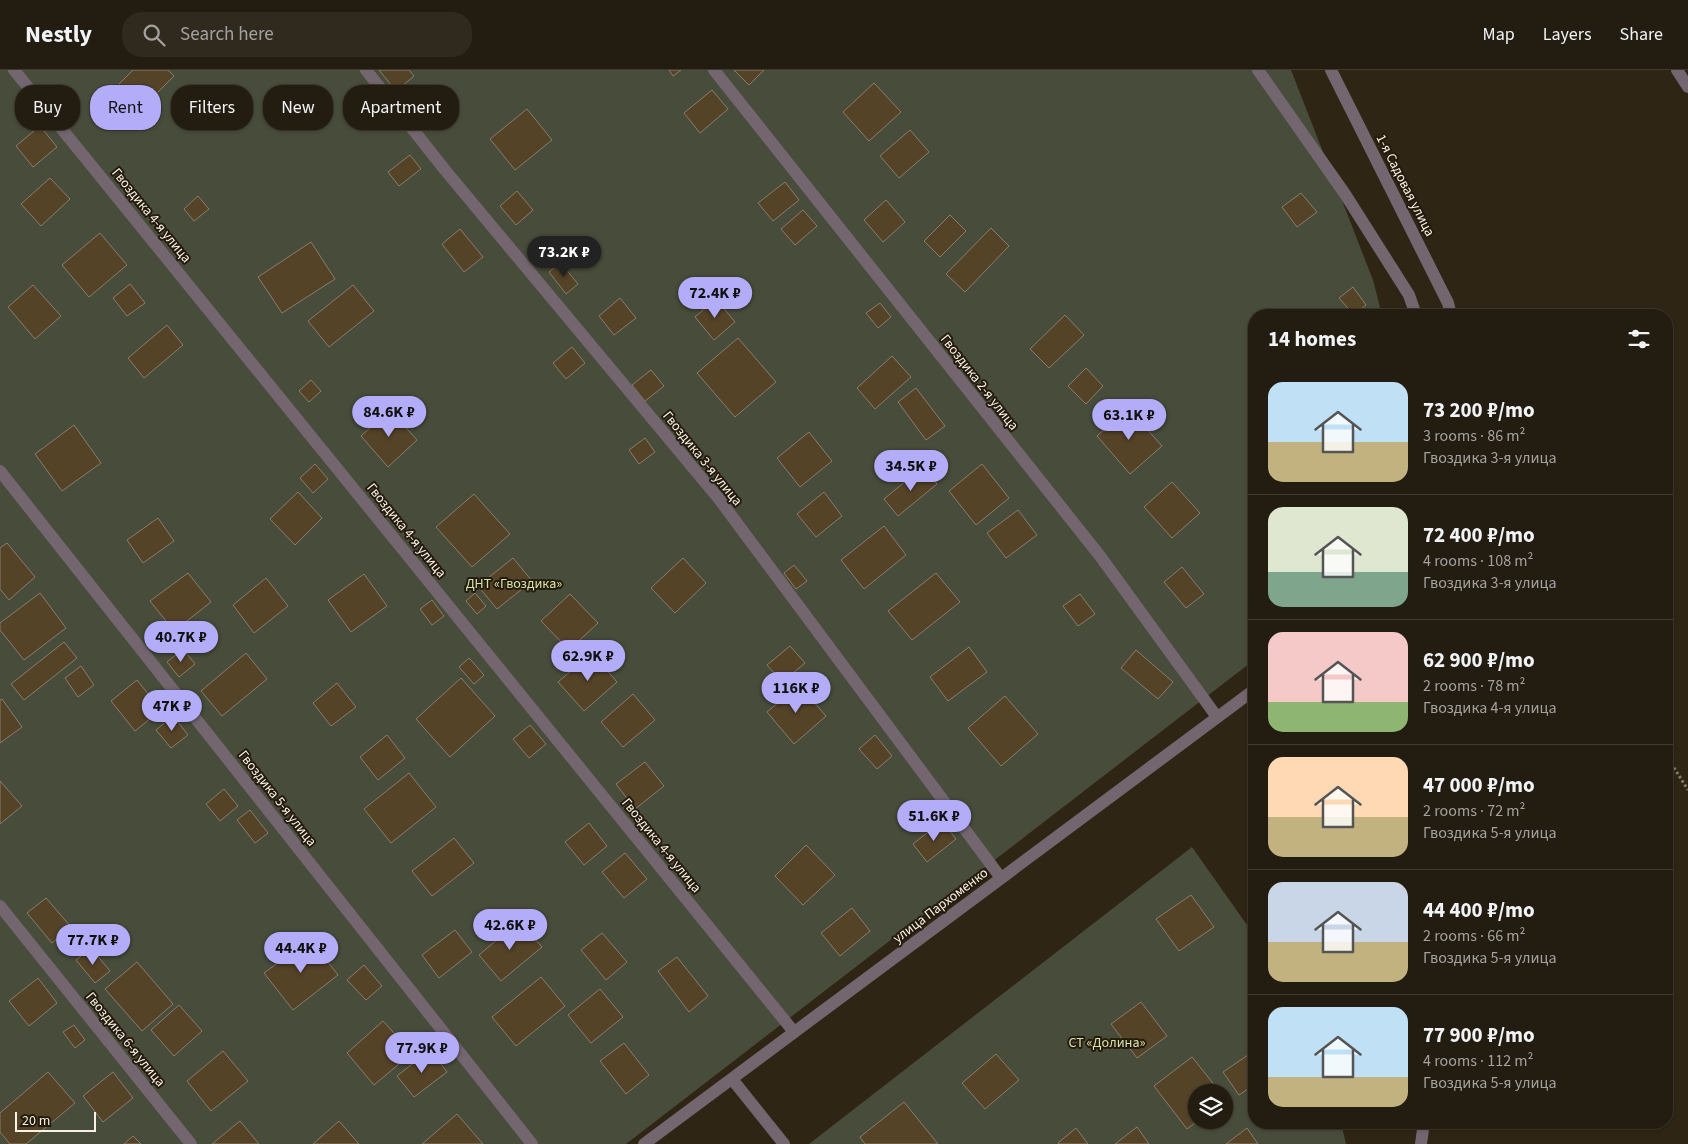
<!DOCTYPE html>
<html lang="en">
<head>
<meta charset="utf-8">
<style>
  body { margin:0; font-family:"Source Sans 3",sans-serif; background:#2f291e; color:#f1f3f6; height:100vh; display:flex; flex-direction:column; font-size:19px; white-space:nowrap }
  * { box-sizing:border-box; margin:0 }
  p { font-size:16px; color:#a3a19f }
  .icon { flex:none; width:28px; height:28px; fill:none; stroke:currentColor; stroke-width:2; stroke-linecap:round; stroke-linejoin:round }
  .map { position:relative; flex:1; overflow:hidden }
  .drawer { position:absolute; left:1248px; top:239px; width:425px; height:820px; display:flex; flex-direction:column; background:#231c10; border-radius:20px; box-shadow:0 1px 4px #0004,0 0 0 1px #403a30 }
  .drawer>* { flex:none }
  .top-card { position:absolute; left:15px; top:15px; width:475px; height:45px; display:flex; gap:10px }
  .buttons { position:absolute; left:1188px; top:1014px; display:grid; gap:10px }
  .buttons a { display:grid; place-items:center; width:45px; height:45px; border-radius:50%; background:#231c10; box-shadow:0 1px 4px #0004,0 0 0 1px #403a30; font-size:25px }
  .scale { position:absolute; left:15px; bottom:12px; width:81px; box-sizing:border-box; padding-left:5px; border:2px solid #f8f1e7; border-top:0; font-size:14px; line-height:18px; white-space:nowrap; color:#f8f1e7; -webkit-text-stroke:4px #251b0c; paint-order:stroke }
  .price { position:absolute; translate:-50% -42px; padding:0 11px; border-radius:18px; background:#b3adf9; color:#111; font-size:16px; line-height:32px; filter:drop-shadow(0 1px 2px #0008) }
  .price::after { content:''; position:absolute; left:50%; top:30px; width:15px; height:11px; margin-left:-8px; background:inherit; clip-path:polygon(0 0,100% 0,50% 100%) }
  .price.selected { background:#222; color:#fff }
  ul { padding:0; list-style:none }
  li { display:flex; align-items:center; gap:15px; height:125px; padding:0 20px }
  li+li { border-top:1px solid #403a30 }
  li span { display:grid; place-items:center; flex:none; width:140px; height:100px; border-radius:15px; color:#555 }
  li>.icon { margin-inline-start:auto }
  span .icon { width:60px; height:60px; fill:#fffc; stroke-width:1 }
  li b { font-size:21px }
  h2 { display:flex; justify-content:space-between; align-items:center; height:60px; padding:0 20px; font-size:21px }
  .tag { padding:0 18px; border-radius:20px; background:#231c10; box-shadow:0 1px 4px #0004,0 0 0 1px #403a30; font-size:18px; line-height:45px }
  .tag.selected { background:#b3adf9; color:#111 }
  header { display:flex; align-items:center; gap:30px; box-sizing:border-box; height:70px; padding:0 25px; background:#231c10; border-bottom:1px solid #403a30 }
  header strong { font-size:24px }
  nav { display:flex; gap:28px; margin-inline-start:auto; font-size:18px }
  .search { width:350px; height:45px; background:#2f291e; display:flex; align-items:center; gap:12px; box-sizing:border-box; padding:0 18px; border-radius:20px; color:#a3a19f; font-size:19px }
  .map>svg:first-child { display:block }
</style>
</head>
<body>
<header>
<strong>Nestly</strong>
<div class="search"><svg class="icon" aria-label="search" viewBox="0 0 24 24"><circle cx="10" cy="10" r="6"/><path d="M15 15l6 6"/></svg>Search here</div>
<nav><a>Map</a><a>Layers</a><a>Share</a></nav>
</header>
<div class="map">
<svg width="1688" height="1074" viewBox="0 0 1688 1074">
  <rect width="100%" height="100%" fill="#2f2515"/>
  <path fill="#484c3a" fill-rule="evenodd" d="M 0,0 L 1291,0 L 1373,210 L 1382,245 L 1254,245 L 1254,590 L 626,1074 L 0,1074 Z
    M 1192,777 L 1254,865 L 1254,1052 L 1341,1053 L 1346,1074 L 809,1074 ZM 1196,1022 L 1224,1022 L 1224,1050 L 1196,1050 Z"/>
  <path fill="#554328" stroke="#8a7d6b" d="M 133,0 L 168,0 L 174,6 L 143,37 L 119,14 Z
    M 379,0 L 409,0 L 414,6 L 396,21 Z
    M 669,0 L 681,0 L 673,6 Z
    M 734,0 L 764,0 L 749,15 Z
    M 874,13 L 901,42 L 869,71 L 843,42 Z
    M 712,20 L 728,39 L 700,63 L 684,43 Z
    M 527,39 L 552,70 L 515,100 L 490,69 Z
    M 40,56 L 57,77 L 33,97 L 16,76 Z
    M 910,60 L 929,82 L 899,108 L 880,86 Z
    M 410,85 L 421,99 L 399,116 L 388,102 Z
    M 50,108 L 70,129 L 41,156 L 21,134 Z
    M 785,112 L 799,130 L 773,151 L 758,133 Z
    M 517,121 L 533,140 L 516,155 L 500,136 Z
    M 1301,123 L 1317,142 L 1297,157 L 1282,137 Z
    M 198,126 L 209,139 L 194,151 L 184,139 Z
    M 886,130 L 905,152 L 883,172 L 864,150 Z
    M 803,140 L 817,156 L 795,175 L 781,159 Z
    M 950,145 L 966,161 L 940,187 L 924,171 Z
    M 991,158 L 1009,176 L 965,222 L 946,204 Z
    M 460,159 L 483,187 L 464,202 L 442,174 Z
    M 100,163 L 127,195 L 89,227 L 62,195 Z
    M 311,172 L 335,209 L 282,243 L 258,207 Z
    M 561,193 L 578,214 L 566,224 L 549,202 Z
    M 130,214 L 145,233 L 127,246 L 113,228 Z
    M 33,215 L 61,246 L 35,269 L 8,237 Z
    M 353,215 L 374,241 L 329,277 L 308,251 Z
    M 1353,217 L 1366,235 L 1354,245 L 1339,228 Z
    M 620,228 L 636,248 L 614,265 L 599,246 Z
    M 716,229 L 735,252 L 714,270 L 695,247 Z
    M 880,233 L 891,247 L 878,258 L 866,243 Z
    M 1065,245 L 1084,265 L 1049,298 L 1030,279 Z
    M 167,255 L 183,275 L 144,308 L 128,288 Z
    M 738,268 L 776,312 L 735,347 L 697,303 Z
    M 572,277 L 585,293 L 566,309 L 553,293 Z
    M 892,286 L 911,307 L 875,339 L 857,318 Z
    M 1086,298 L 1103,316 L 1086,334 L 1068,316 Z
    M 651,300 L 664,316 L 645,331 L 632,315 Z
    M 311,310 L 321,321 L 309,332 L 299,321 Z
    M 916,318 L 945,356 L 926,370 L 898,332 Z
    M 1128,338 L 1162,376 L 1130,404 L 1097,366 Z
    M 390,340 L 417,370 L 388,397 L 361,366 Z
    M 74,355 L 101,393 L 62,421 L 35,384 Z
    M 809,362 L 832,391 L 800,417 L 777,388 Z
    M 645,368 L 655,382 L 639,394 L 629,380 Z
    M 315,394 L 328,409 L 313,423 L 300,408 Z
    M 982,394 L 1009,428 L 976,455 L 949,421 Z
    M 923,397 L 937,414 L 898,446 L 884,429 Z
    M 1172,412 L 1200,443 L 1172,468 L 1144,437 Z
    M 298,422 L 322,448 L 295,475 L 270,449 Z
    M 824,422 L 842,446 L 816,467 L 797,444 Z
    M 474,424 L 510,464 L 472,497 L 436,457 Z
    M 1018,440 L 1037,465 L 1006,488 L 987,463 Z
    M 158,448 L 174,471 L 143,493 L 127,470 Z
    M 884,456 L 906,485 L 864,519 L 841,490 Z
    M 7,473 L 35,507 L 9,530 L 0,519 L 0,478 Z
    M 513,488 L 532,511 L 497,539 L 478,516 Z
    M 683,488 L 706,513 L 675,543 L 651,518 Z
    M 794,495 L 807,511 L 796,519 L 784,503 Z
    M 1182,497 L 1204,524 L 1186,538 L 1164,512 Z
    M 188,503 L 211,532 L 174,561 L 150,531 Z
    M 936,503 L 960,532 L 912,570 L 888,541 Z
    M 364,504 L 387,536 L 351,562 L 328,530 Z
    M 266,508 L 288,536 L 254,563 L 233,535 Z
    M 40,523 L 66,558 L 24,590 L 0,560 L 0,553 Z
    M 475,523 L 486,536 L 477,544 L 466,531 Z
    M 570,524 L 598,553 L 569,580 L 541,551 Z
    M 1080,524 L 1095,544 L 1078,556 L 1063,536 Z
    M 432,530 L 444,546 L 432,555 L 420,539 Z
    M 64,572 L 77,588 L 24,630 L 11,614 Z
    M 790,576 L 805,593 L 782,612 L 767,595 Z
    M 969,577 L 987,602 L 948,631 L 930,607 Z
    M 183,579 L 195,594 L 179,607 L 167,592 Z
    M 1136,580 L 1173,612 L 1158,629 L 1121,598 Z
    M 246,583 L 267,609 L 222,646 L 201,621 Z
    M 592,583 L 617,612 L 584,641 L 558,612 Z
    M 469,588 L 484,605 L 474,614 L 459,597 Z
    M 81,596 L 94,615 L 78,627 L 65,608 Z
    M 461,608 L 495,646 L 450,687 L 416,649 Z
    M 137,610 L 161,640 L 135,661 L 111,631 Z
    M 337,613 L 356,637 L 331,656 L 313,633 Z
    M 799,615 L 826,646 L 794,674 L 767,642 Z
    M 633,624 L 655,650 L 623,677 L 601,652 Z
    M 1005,626 L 1038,664 L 1001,696 L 968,658 Z
    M 2,629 L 22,657 L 0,673 L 0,630 Z
    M 173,646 L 188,665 L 171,678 L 156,660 Z
    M 530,655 L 546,674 L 529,688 L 513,669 Z
    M 387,665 L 405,688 L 378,710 L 360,687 Z
    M 875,665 L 892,686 L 877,699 L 859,679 Z
    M 645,692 L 664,716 L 635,739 L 616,714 Z
    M 409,703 L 436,737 L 391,773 L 364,739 Z
    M 0,711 L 22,736 L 0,754 Z
    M 224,719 L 238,736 L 220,751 L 206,734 Z
    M 250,740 L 268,763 L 255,773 L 237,750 Z
    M 942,751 L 956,769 L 927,792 L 913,774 Z
    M 589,753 L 607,776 L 584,795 L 565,772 Z
    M 454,768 L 474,793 L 432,826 L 412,801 Z
    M 806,775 L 835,805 L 803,835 L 775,806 Z
    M 625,783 L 647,809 L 624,828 L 602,802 Z
    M 1191,825 L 1214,857 L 1179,881 L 1156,849 Z
    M 46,828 L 71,857 L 52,873 L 27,843 Z
    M 852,838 L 870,861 L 840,886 L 821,863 Z
    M 519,851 L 542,877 L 501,911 L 479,885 Z
    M 455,860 L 472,882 L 439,908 L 422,885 Z
    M 602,863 L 627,892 L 606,910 L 581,880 Z
    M 310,869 L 338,905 L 293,940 L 264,903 Z
    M 91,878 L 110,901 L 95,913 L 76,890 Z
    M 677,887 L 708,926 L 689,942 L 658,901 Z
    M 137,892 L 173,934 L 142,961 L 105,919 Z
    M 364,895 L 382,916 L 366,930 L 347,910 Z
    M 541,907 L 565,936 L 516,976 L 492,947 Z
    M 38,908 L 57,933 L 29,956 L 9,931 Z
    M 600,919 L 623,947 L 591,973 L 568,945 Z
    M 1141,932 L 1167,966 L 1137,988 L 1111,954 Z
    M 179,935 L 202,961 L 174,986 L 151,960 Z
    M 383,951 L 412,983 L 374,1015 L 347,983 Z
    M 74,955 L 85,970 L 75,978 L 63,962 Z
    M 624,973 L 649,1005 L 626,1024 L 600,991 Z
    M 430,980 L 447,1002 L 414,1027 L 397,1006 Z
    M 223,981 L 248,1011 L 211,1041 L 187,1011 Z
    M 1254,981 L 1254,1015 L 1239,1025 L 1223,1002 Z
    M 996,984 L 1019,1010 L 985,1039 L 962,1013 Z
    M 1192,987 L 1220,1022 L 1196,1022 L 1196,1050 L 1199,1050 L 1187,1059 L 1154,1016 Z
    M 48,1002 L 75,1033 L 26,1074 L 10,1074 L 0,1062 L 0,1043 Z
    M 113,1002 L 133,1028 L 103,1052 L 83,1026 Z
    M 904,1032 L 938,1074 L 865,1074 L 860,1067 Z
    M 457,1044 L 483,1074 L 422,1074 Z
    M 240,1051 L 259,1074 L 212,1074 Z
    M 339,1051 L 359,1074 L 313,1074 Z
    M 1137,1057 L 1149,1074 L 1115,1074 Z
    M 1076,1058 L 1088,1074 L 1059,1074 L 1058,1073 Z
    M 1247,1058 L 1258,1074 L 1226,1074 Z
    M 133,1066 L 141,1074 L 124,1074 Z"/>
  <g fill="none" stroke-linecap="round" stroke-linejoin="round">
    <path stroke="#857c6f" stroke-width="3" stroke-dasharray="2.5 2.5" stroke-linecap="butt" d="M 1666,685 L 1688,720"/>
    <path stroke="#73666f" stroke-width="12" d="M 1677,0 L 1688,17"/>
    <path stroke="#73666f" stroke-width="12" d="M 14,0 L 794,962
      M 366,0 L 445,100 L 719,429 L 1001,808
      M 714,0 L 1100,486 L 1217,647
      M 1258,0 L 1345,124 L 1409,225 L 1416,245
      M 1331,0 L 1448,233 L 1451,245
      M 0,401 L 532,1074
      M 0,836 L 191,1074
      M 732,1009 L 784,1074
      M 644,1074 L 1254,620
      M 1421,1074 L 1424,1052"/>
  </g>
  <g text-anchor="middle" stroke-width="4" stroke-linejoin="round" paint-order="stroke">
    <g font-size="14" fill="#f8f1e7" stroke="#251b0c">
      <text transform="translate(1406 115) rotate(63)" y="5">1-я Садовая улица</text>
      <text transform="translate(152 145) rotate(51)" y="5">Гвоздика 4-я улица</text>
      <text transform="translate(980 312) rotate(52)" y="5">Гвоздика 2-я улица</text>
      <text transform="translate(703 388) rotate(51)" y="5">Гвоздика 3-я улица</text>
      <text transform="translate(407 460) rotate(51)" y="5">Гвоздика 4-я улица</text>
      <text transform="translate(278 728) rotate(52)" y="5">Гвоздика 5-я улица</text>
      <text transform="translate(662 775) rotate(51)" y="5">Гвоздика 4-я улица</text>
      <text transform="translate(940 835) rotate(-37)" y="5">улица Пархоменко</text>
      <text transform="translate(126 969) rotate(51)" y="5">Гвоздика 6-я улица</text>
    </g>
    <g font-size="14" fill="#d6e3a9" stroke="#251b0c">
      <text x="514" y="518">ДНТ «Гвоздика»</text>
      <text x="1107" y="977">СТ «Долина»</text>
    </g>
  </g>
</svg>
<div class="buttons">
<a><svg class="icon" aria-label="layers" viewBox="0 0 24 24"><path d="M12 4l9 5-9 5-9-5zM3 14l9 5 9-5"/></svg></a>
</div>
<div class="scale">20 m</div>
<b class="price selected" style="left:564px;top:208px">73.2K ₽</b>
<b class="price" style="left:715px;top:249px">72.4K ₽</b>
<b class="price" style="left:389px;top:368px">84.6K ₽</b>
<b class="price" style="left:1129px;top:371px">63.1K ₽</b>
<b class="price" style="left:911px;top:422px">34.5K ₽</b>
<b class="price" style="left:181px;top:593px">40.7K ₽</b>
<b class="price" style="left:588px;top:612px">62.9K ₽</b>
<b class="price" style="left:796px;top:644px">116K ₽</b>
<b class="price" style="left:172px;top:662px">47K ₽</b>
<b class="price" style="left:934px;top:772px">51.6K ₽</b>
<b class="price" style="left:510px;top:881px">42.6K ₽</b>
<b class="price" style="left:93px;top:896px">77.7K ₽</b>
<b class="price" style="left:301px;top:904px">44.4K ₽</b>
<b class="price" style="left:422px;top:1004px">77.9K ₽</b>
<div class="top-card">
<a class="tag">Buy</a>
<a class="tag selected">Rent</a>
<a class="tag">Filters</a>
<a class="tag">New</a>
<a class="tag">Apartment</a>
</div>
<section class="drawer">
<h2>14 homes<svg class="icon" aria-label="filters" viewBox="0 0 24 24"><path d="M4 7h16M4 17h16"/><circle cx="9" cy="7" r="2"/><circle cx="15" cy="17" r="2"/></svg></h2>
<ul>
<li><span style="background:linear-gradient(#bfe0f5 60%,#c2b280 0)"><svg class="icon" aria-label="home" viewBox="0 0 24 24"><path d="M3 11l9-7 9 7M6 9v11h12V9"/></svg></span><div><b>73 200 ₽/mo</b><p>3 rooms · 86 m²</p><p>Гвоздика 3-я улица</p></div></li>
<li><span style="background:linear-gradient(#dfe7d0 65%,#7fa58c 0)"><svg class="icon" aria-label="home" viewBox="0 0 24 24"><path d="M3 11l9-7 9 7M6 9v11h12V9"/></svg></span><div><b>72 400 ₽/mo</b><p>4 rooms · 108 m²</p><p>Гвоздика 3-я улица</p></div></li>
<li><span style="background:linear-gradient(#f6c9c9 70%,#8fb573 0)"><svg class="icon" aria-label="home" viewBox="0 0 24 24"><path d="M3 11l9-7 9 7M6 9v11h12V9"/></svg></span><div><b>62 900 ₽/mo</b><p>2 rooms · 78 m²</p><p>Гвоздика 4-я улица</p></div></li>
<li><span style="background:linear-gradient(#ffd9b3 60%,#c2b280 0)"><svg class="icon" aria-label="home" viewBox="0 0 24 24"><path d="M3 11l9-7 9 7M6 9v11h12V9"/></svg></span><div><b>47 000 ₽/mo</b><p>2 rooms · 72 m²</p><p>Гвоздика 5-я улица</p></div></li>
<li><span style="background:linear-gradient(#c9d6e8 60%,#c2b280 0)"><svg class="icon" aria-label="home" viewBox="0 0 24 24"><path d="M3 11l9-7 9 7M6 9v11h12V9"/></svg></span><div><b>44 400 ₽/mo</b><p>2 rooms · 66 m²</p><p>Гвоздика 5-я улица</p></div></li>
<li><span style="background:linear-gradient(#bfe0f5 70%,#c2b280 0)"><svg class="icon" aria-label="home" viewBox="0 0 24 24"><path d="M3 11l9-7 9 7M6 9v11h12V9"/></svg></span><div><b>77 900 ₽/mo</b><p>4 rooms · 112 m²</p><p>Гвоздика 5-я улица</p></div></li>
</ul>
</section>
</div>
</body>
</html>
